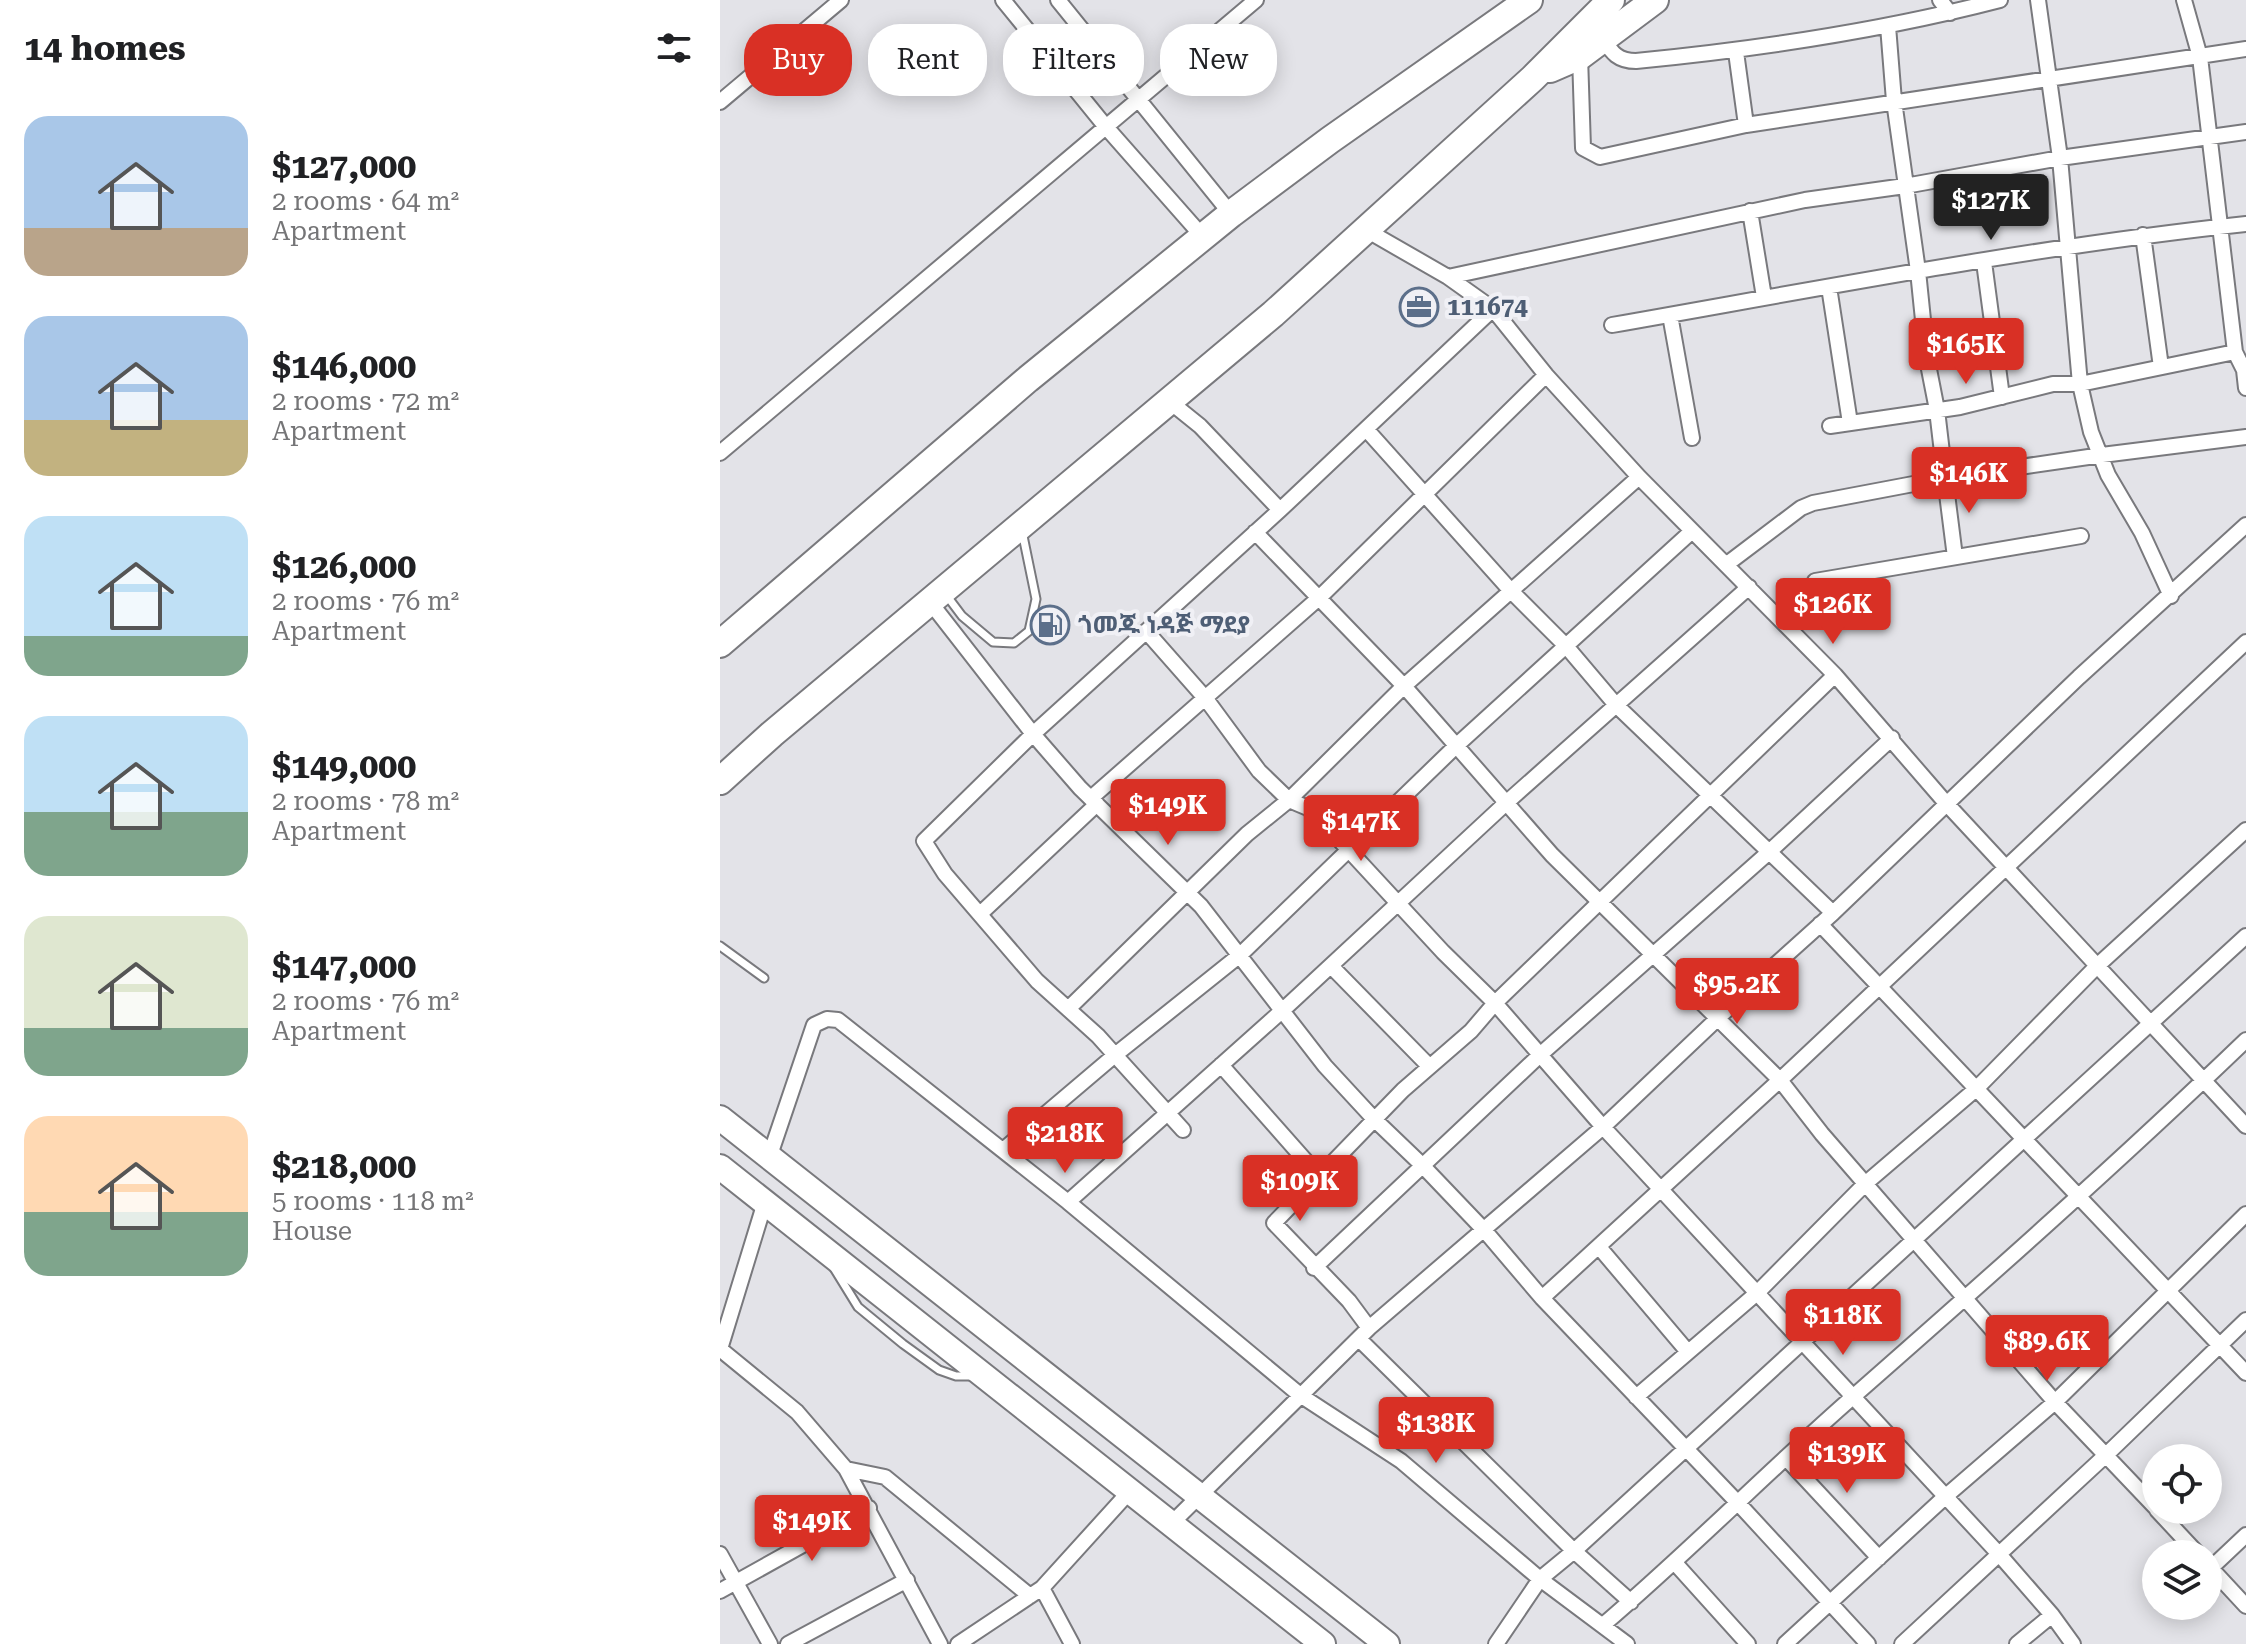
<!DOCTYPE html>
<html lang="en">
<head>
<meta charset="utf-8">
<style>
  body { margin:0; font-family:"Roboto Serif","Noto Sans Ethiopic",serif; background:#f6f6f6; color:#202124; height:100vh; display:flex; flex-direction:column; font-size:30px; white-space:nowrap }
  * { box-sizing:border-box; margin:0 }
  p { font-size:26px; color:#757577 }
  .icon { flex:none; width:44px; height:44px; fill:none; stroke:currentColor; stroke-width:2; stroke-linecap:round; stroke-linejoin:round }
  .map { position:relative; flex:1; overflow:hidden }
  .sheet { display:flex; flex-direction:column; background:#fff; width:720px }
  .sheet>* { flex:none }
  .guide { position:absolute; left:24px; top:24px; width:760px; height:72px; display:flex; gap:16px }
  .fabs { position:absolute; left:1422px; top:1444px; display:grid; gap:16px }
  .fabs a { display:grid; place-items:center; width:80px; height:80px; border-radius:50%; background:#fff; box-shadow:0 4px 20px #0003; font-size:40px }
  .price { position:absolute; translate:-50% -68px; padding:0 18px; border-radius:8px; background:#d93025; color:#fff; font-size:26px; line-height:52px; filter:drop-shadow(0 2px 4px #0008) }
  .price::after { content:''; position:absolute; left:50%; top:48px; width:24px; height:18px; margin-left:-12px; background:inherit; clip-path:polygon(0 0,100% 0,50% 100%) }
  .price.active { background:#222; color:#fff }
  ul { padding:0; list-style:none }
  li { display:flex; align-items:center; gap:24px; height:200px; padding:0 24px }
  li span { display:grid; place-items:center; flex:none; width:224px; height:160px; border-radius:24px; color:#555 }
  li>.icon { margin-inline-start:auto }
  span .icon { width:96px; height:96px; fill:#fffc; stroke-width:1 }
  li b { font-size:34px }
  h2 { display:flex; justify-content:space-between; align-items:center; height:96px; padding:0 24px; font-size:34px }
  .pill { padding:0 28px; border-radius:32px; background:#fff; box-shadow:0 4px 20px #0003; font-size:28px; line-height:72px }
  .pill.active { background:#d93025; color:#fff }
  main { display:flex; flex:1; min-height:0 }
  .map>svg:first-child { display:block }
</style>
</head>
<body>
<main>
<section class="sheet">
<h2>14 homes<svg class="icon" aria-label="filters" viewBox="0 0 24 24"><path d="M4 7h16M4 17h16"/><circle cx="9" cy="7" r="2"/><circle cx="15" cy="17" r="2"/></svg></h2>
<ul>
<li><span style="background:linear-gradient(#a9c7e8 70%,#b9a48a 0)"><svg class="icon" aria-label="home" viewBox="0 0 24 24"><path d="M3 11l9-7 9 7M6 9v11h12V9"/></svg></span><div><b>$127,000</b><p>2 rooms · 64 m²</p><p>Apartment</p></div></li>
<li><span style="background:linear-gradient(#a9c7e8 65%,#c2b280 0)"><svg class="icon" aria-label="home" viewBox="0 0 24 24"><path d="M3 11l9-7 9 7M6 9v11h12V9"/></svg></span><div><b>$146,000</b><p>2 rooms · 72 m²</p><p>Apartment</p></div></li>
<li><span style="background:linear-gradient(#bfe0f5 75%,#7fa58c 0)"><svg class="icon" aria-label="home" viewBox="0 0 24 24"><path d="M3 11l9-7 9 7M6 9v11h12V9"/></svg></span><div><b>$126,000</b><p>2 rooms · 76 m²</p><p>Apartment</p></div></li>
<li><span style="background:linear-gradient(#bfe0f5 60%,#7fa58c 0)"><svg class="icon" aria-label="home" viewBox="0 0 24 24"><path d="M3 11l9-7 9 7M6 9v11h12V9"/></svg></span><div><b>$149,000</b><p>2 rooms · 78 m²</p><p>Apartment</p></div></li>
<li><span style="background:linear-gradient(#dfe7d0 70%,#7fa58c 0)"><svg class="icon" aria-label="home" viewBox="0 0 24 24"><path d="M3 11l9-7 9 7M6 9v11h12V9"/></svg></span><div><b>$147,000</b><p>2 rooms · 76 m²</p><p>Apartment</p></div></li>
<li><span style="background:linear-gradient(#ffd9b3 60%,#7fa58c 0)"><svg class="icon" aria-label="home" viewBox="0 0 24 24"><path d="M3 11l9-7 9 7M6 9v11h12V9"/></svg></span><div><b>$218,000</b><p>5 rooms · 118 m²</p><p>House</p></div></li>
</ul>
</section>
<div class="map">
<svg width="1526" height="1644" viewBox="0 0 1526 1644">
  <rect width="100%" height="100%" fill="#e3e3e8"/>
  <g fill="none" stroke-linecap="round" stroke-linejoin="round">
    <g stroke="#79797d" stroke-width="11">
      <path id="lane" d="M 227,596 L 242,616 L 273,642 L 294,643 L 309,631 L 316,599 L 302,531
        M 0,946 L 44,978
        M 114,1268 L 138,1307 L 183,1344 L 219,1370 L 236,1376 L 253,1376"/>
    </g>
    <g stroke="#79797d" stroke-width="18">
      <path id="street" d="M 283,0 L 386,127 L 483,237
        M 338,0 L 511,214
        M 1220,0 L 1230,13
        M 1318,0 L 1340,158 L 1360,384 L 1371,432 L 1388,475 L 1422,533 L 1451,596
        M 1464,0 L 1480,57 L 1515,352 L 1524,370 L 1526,388
        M 883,39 C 892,53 898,61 916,61 C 1039,49 1161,31 1280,0
        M 1016,52 L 1026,125
        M 860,56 L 863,148 L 880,157 L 1026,125 L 1526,49
        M 0,102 L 121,0
        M 1030,211 L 1044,297
        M 648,231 L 728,277 L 773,309 L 826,375 L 919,477 L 1115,675 L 1225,802 L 1526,1126
        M 1423,235 L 1441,367
        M 1264,262 L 1282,397
        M 728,277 L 1085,200 L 1185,186 L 1340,158 L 1526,132
        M 1109,287 L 1130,423
        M 773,309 L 560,510 L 313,734 L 204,841 L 225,874 L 317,981 L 378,1036 L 395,1055 L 520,955 L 737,745 L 971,532
        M 950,315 L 972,438
        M 892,325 C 1103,288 1313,247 1526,224
        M 449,401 L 480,426 L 560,510
        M 1110,426 L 1240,407 L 1333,384 L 1360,384 L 1515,352
        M 646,429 L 792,592 L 846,646 L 896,705 L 1113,913
        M 0,453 L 536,0
        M 535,532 L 684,686 L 832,855 L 1060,1080 L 1102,1134 L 1335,1402 L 1436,1508
        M 1235,557 L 1225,478 L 1382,455 L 1526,437
        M 1007,564 L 1081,508 L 1093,503 L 1225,478 L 1217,410 L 1207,359 L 1198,271 L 1174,101 L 1168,26
        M 1095,581 L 1361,536
        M 210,602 L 313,734 L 360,788 L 481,906 L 605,1066 L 654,1119 L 701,1164 L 765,1231 L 822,1298 L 1018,1503 L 1148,1644
        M 427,632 L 486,699 L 539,771 L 569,800 L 684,686 L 919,477
        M 371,798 L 600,597 L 826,375
        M 260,914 L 377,804
        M 1100,924 L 1526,1373
        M 611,966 L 709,1066
        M 348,1009 L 527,834 L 569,800 L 588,808 L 601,820 L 723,952 L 775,1003 L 1115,675
        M 501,1065 L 599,1176
        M 283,1150 L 395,1055 L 463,1130
        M 50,1155 L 94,1025 L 107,1019 L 118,1020 L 348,1202 L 580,1395 L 681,1461 L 820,1579 L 907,1644
        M 348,1202 L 564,1009 L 786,803 L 1029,587
        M 879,1247 L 968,1352
        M 594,1268 L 821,1054 L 1048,853 L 1172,738
        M 822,1298 L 1060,1080 L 1526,642
        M 649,1328 L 629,1301 L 554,1223 L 683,1090 L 751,1031 L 775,1003 L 883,1127 L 1278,1553 L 1332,1615 L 1353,1644
        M 639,1339 L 854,1551 L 911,1602
        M 0,1349 L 77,1412 L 126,1469 L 220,1644
        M 0,1349 L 45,1202
        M 916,1397 L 1037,1293 L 1146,1183 L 1256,1089 L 1377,966 L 1526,830
        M 1066,1458 L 1159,1558
        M 126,1469 L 165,1477 L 310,1596
        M 1437,1510 L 1478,1554
        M 452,1523 L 649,1328 L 883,1127 L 1034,984 L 1113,913 L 1359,677 L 1526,525
        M 0,1554 L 50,1644
        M 955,1563 L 1028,1644
        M 1488,1565 L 1526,1606
        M 1491,1568 L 1526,1535
        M 322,1588 L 352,1644
        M 0,1591 L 149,1508
        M 883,1625 C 970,1551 1049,1470 1135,1395 C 1267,1279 1399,1162 1526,1040
        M 68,1644 L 187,1580
        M 238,1644 L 322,1588 L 410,1491
        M 776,1644 L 820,1579 L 854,1551 L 1526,936
        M 1065,1644 L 1226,1496 L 1335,1402 L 1526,1214
        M 1182,1644 L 1386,1455 L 1526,1320
        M 1297,1644 L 1332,1615"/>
    </g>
    <g stroke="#79797d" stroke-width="28">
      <path id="primary" d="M 0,1118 L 667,1644
        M 0,1167 L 603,1644"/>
    </g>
    <g stroke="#79797d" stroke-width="30">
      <path id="highway" d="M 830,69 L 860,56 L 935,0
        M 0,644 L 308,379 L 511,214 L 610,140 L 809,0
        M 0,781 L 52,734 L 553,314 L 813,78 L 891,0"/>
    </g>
    <use href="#lane" stroke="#fff" stroke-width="7"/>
    <use href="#street" stroke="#fff" stroke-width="14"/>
    <use href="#primary" stroke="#fff" stroke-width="24"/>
    <use href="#highway" stroke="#fff" stroke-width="26"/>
  </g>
  <defs>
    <g id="office-ring" transform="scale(2)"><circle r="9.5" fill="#f0f0f5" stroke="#5c6f8a" stroke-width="1.5"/><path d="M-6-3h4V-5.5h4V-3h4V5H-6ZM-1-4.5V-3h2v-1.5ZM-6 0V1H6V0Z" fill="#5c6f8a"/></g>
    <g id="fuel-ring" transform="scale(2)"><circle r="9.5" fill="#f0f0f5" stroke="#5c6f8a" stroke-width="1.5"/><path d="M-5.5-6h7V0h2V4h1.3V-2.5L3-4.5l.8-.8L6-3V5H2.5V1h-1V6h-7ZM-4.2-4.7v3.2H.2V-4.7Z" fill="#5c6f8a"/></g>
  </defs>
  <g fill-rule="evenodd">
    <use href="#office-ring" x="699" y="307"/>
    <use href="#fuel-ring" x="330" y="625"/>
  </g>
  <g text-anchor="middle" stroke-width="8" stroke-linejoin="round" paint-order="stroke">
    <g font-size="24" font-weight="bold" fill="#4e5e75" stroke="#f0f0f5" text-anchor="start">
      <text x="727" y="315">111674</text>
      <text x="358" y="633">ጎመጁ ነዳጅ ማደያ</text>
    </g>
  </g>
</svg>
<div class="fabs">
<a><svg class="icon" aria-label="locate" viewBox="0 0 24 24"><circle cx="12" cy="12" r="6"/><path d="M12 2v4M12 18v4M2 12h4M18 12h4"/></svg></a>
<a><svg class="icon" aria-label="layers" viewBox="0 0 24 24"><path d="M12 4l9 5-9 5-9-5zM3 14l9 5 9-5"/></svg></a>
</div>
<b class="price active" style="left:1271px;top:242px">$127K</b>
<b class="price" style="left:1246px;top:386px">$165K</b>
<b class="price" style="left:1249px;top:515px">$146K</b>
<b class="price" style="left:1113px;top:646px">$126K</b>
<b class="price" style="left:448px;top:847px">$149K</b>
<b class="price" style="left:641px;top:863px">$147K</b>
<b class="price" style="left:1017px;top:1026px">$95.2K</b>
<b class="price" style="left:345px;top:1175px">$218K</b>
<b class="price" style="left:580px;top:1223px">$109K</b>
<b class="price" style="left:1123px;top:1357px">$118K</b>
<b class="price" style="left:1327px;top:1383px">$89.6K</b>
<b class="price" style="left:716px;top:1465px">$138K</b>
<b class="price" style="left:1127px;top:1495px">$139K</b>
<b class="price" style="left:92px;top:1563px">$149K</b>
<div class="guide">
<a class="pill active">Buy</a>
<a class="pill">Rent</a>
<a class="pill">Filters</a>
<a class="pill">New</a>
</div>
</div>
</main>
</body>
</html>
